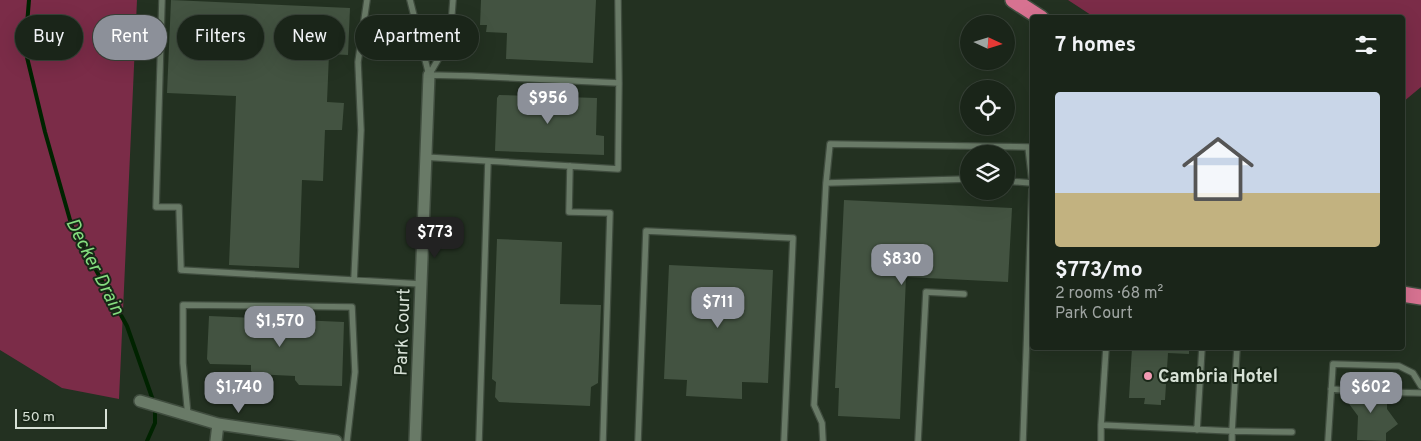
<!DOCTYPE html>
<html lang="en">
<head>
<meta charset="utf-8">
<style>
  body { margin:0; font-family:Overpass,sans-serif; background:#232d22; color:#f1f3f6; height:100vh; display:flex; flex-direction:column; font-size:19px; white-space:nowrap }
  * { box-sizing:border-box; margin:0 }
  p { font-size:16px; color:#9fa5a2 }
  .icon { flex:none; width:28px; height:28px; fill:none; stroke:currentColor; stroke-width:2; stroke-linecap:round; stroke-linejoin:round }
  .map { position:relative; flex:1; overflow:hidden }
  .details { position:absolute; left:1030px; top:15px; width:375px; height:335px; display:flex; flex-direction:column; background:#1a2519; border-radius:5px; box-shadow:0 5px 20px #0002,0 0 0 1px #384238 }
  .details>* { flex:none }
  .guide { position:absolute; left:15px; top:15px; width:475px; height:45px; display:flex; gap:10px }
  .needle { width:32px; rotate:94deg }
  .controls { position:absolute; left:960px; top:15px; display:grid; gap:10px }
  .controls a { display:grid; place-items:center; width:55px; height:55px; border-radius:50%; background:#1a2519; box-shadow:0 5px 20px #0002,0 0 0 1px #384238; font-size:25px }
  .scale { position:absolute; left:15px; bottom:12px; width:92px; box-sizing:border-box; padding-left:5px; border:2px solid #d7e1d6; border-top:0; font-size:14px; line-height:18px; white-space:nowrap; color:#d7e1d6; -webkit-text-stroke:4px #192718; paint-order:stroke }
  .price { position:absolute; translate:-50% -42px; padding:0 11px; border-radius:10px; background:#8c9099; color:#fff; font-size:16px; line-height:32px; filter:drop-shadow(0 1px 2px #0008) }
  .price::after { content:''; position:absolute; left:50%; top:30px; width:15px; height:11px; margin-left:-8px; background:inherit; clip-path:polygon(0 0,100% 0,50% 100%) }
  .price.active { background:#222; color:#fff }
  ul { padding:0; list-style:none }
  li { display:grid; align-content:center; gap:10px; height:265px; padding:0 25px }
  li+li { border-top:1px solid #384238 }
  li span { display:grid; place-items:center; height:155px; border-radius:5px; color:#555 }
  li>.icon { margin-inline-start:auto }
  span .icon { width:90px; height:90px; fill:#fffc; stroke-width:1 }
  li b { font-size:21px }
  h2 { display:flex; justify-content:space-between; align-items:center; height:60px; padding:0 25px; font-size:21px }
  .chip { padding:0 18px; border-radius:22px; background:#1a2519; box-shadow:0 5px 20px #0002,0 0 0 1px #384238; font-size:18px; line-height:45px }
  .chip.active { background:#8c9099; color:#fff }
  .map>svg:first-child { display:block }
</style>
</head>
<body>
<div class="map">
<svg width="1421" height="441" viewBox="0 0 1421 441">
  <rect width="100%" height="100%" fill="#233121"/>
  <path fill="#7b2c48" d="M 0,0 L 137,0 L 119,399 L 62,388 L 0,350 Z
    M 1068,0 L 1421,0 L 1421,87 L 1403,102 L 1402,18 L 1094,17 Z"/>
  <g fill="none" stroke-linecap="round" stroke-linejoin="round">
    <path stroke="#002300" stroke-width="4" d="M 29,0 L 25,49 L 45,132 L 72,227 L 127,326 L 155,406 L 155,423 L 147,441"/>
  </g>
  <path fill="#435341" d="M 171,0 L 350,8 L 348,55 L 329,54 L 327,102 L 344,103 L 342,130 L 325,130 L 323,181 L 302,180 L 299,268 L 229,265 L 236,96 L 167,93 Z
    M 481,0 L 596,0 L 593,63 L 506,59 L 507,33 L 486,32 L 487,25 L 480,25 Z
    M 499,95 L 597,98 L 596,135 L 604,136 L 604,155 L 495,151 L 497,98 Z
    M 844,200 L 1012,208 L 1008,282 L 906,277 L 900,419 L 838,416 L 839,388 L 835,388 Z
    M 497,239 L 562,242 L 560,304 L 601,305 L 598,383 L 591,387 L 590,406 L 499,402 L 495,397 L 496,382 L 492,379 Z
    M 669,265 L 773,270 L 768,383 L 742,382 L 742,399 L 686,396 L 687,380 L 664,379 Z
    M 209,316 L 344,322 L 342,386 L 299,385 L 295,380 L 295,376 L 254,374 L 251,371 L 251,365 L 210,364 L 207,359 Z
    M 1132,348 L 1189,348 L 1189,354 L 1168,353 L 1165,400 L 1161,400 L 1161,405 L 1144,404 L 1145,398 L 1129,398 Z
    M 1360,372 L 1379,398 L 1387,398 L 1387,409 L 1398,424 L 1386,433 L 1386,441 L 1357,440 L 1358,416 L 1344,397 L 1359,398 Z"/>
  <g fill="none" stroke-linecap="round" stroke-linejoin="round">
    <g stroke="#404d3f" stroke-width="8">
      <path id="service" d="M 162,0 L 156,207 L 179,207 L 181,270 L 421,284
        M 410,0 L 429,75
        M 618,0 L 619,83
        M 429,75 L 450,39 L 453,0
        M 424,157 L 618,169 L 619,83 L 471,76 L 429,75
        M 570,166 L 569,212 L 610,213 L 603,441
        M 1006,181 L 1032,183
        M 826,183 L 830,144 L 1028,147 L 1032,181
        M 354,280 L 361,130 L 358,62 L 367,0
        M 1237,348 L 1232,431 L 1292,432
        M 1331,389 L 1359,391
        M 1374,392 L 1421,393
        M 188,416 L 183,363 L 183,305 L 352,307 L 355,372 L 347,441
        M 1101,425 L 1106,348
        M 1197,430 L 1202,348
        M 479,441 L 488,161
        M 638,441 L 646,231 L 793,238 L 784,441
        M 823,441 L 822,423 L 814,405 L 826,183 L 969,179
        M 918,441 L 926,292 L 964,294
        M 1023,441 L 1032,190
        M 1101,441 L 1101,425 L 1232,431 L 1232,441
        M 1328,441 L 1333,364 L 1399,366 L 1413,373 L 1421,386"/>
    </g>
    <g stroke="#404d3f" stroke-width="14">
      <path id="minor" d="M 140,401 L 218,424 L 336,441
        M 216,441 L 218,424
        M 415,441 L 429,75"/>
    </g>
    <g stroke="#404d3f" stroke-width="18">
      <path id="motorway" d="M 1013,0 L 1041,18
        M 1402,294 L 1421,297"/>
    </g>
    <use href="#service" stroke="#697a67" stroke-width="5.5"/>
    <use href="#minor" stroke="#697a67" stroke-width="11"/>
    <use href="#motorway" stroke="#d77291" stroke-width="15"/>
  </g>
  <circle fill="#f19ab2" stroke="#192718" stroke-width="2" cx="1148" cy="376" r="5"/>
  <g text-anchor="middle" stroke-width="4" stroke-linejoin="round" paint-order="stroke">
    <g font-size="18" fill="#d7e1d6" stroke="#192718">
      <text transform="translate(402 332) rotate(-88)" y="6">Park Court</text>
    </g>
    <g font-size="18" font-weight="bold" fill="#d7e1d6" stroke="#192718" text-anchor="start">
      <text x="1158" y="382">Cambria Hotel</text>
    </g>
    <g font-size="19" font-style="italic" fill="#85de7f" stroke="#192718">
      <text transform="translate(96 266) rotate(63)" y="7">Decker Drain</text>
    </g>
  </g>
</svg>
<div class="controls">
<a><svg class="needle" viewBox="-14 -14 28 28"><path d="M0-13l5 13h-10z" fill="#e53935"/><path d="M0 13l5-13h-10z" fill="#9fa5a2"/></svg></a>
<a><svg class="icon" aria-label="locate" viewBox="0 0 24 24"><circle cx="12" cy="12" r="6"/><path d="M12 2v4M12 18v4M2 12h4M18 12h4"/></svg></a>
<a><svg class="icon" aria-label="layers" viewBox="0 0 24 24"><path d="M12 4l9 5-9 5-9-5zM3 14l9 5 9-5"/></svg></a>
</div>
<div class="scale">50 m</div>
<b class="price" style="left:548px;top:125px">$956</b>
<b class="price active" style="left:435px;top:259px">$773</b>
<b class="price" style="left:902px;top:286px">$830</b>
<b class="price" style="left:718px;top:329px">$711</b>
<b class="price" style="left:280px;top:348px">$1,570</b>
<b class="price" style="left:239px;top:414px">$1,740</b>
<b class="price" style="left:1371px;top:414px">$602</b>
<div class="guide">
<a class="chip">Buy</a>
<a class="chip active">Rent</a>
<a class="chip">Filters</a>
<a class="chip">New</a>
<a class="chip">Apartment</a>
</div>
<section class="details">
<h2>7 homes<svg class="icon" aria-label="filters" viewBox="0 0 24 24"><path d="M4 7h16M4 17h16"/><circle cx="9" cy="7" r="2"/><circle cx="15" cy="17" r="2"/></svg></h2>
<ul>
<li><span style="background:linear-gradient(#c9d6e8 65%,#c2b280 0)"><svg class="icon" aria-label="home" viewBox="0 0 24 24"><path d="M3 11l9-7 9 7M6 9v11h12V9"/></svg></span><div><b>$773/mo</b><p>2 rooms · 68 m²</p><p>Park Court</p></div></li>
</ul>
</section>
</div>
</body>
</html>
